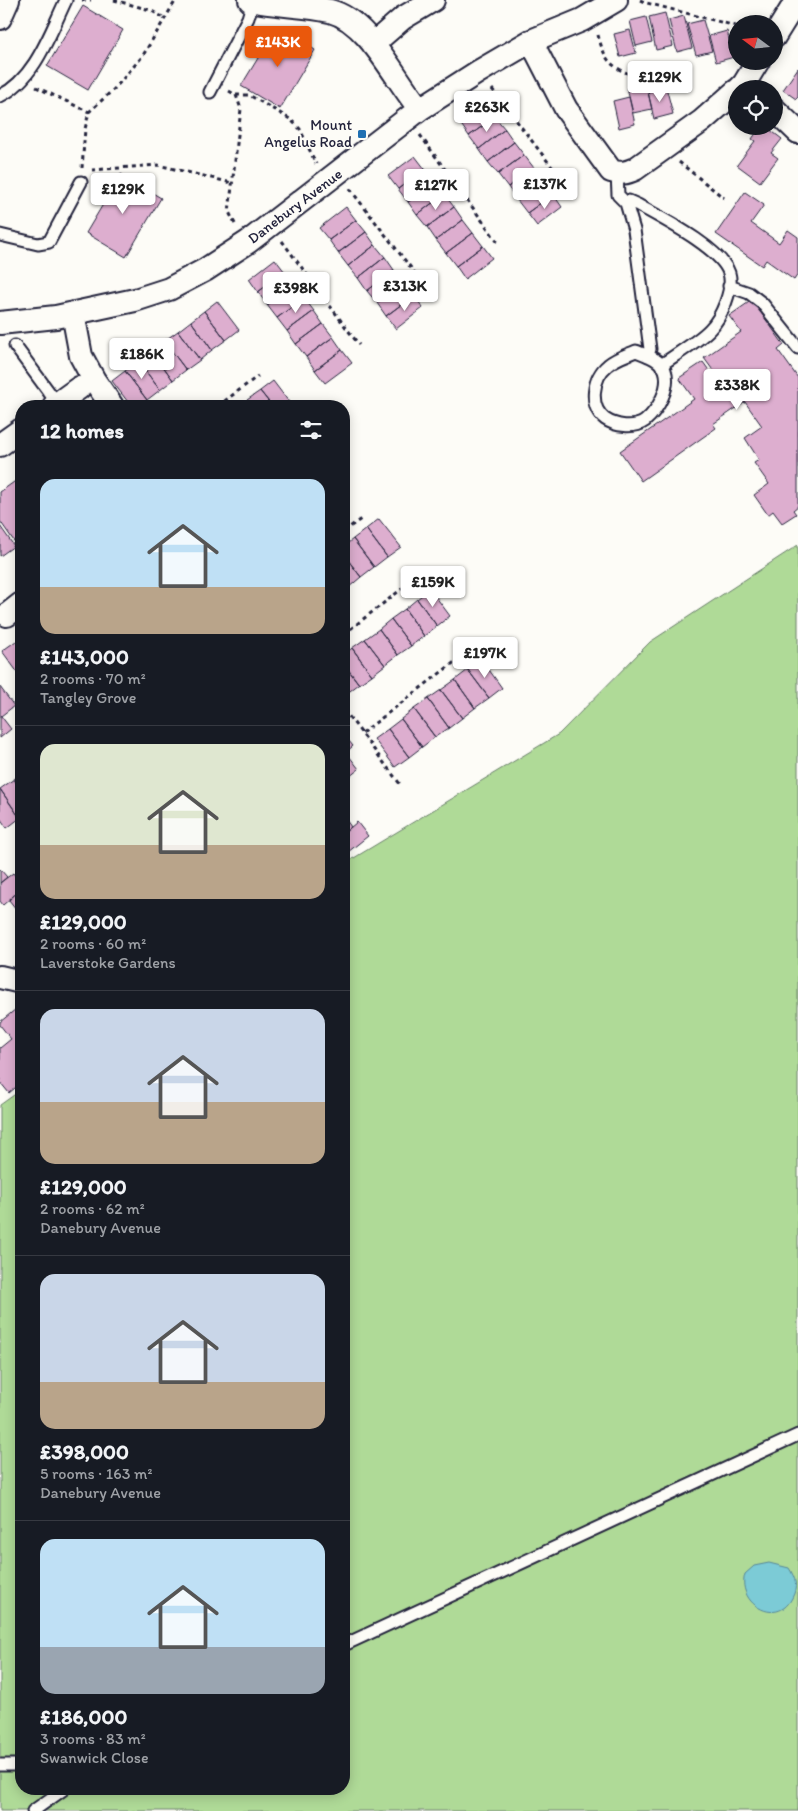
<!DOCTYPE html>
<html lang="en">
<head>
<meta charset="utf-8">
<style>
  body { margin:0; font-family:Itim,sans-serif; background:#20242c; color:#f1f3f6; height:100vh; display:flex; flex-direction:column; font-size:19px; white-space:nowrap }
  * { box-sizing:border-box; margin:0 }
  p { font-size:16px; color:#9ea1a6 }
  .icon { flex:none; width:28px; height:28px; fill:none; stroke:currentColor; stroke-width:2; stroke-linecap:round; stroke-linejoin:round }
  .map { position:relative; flex:1; overflow:hidden }
  .sheet { position:absolute; left:15px; top:400px; width:335px; height:1395px; display:flex; flex-direction:column; background:#171b24; border-radius:20px; box-shadow:0 2px 12px #0003 }
  .sheet>* { flex:none }
  .needle { width:32px; rotate:286deg }
  .tools { position:absolute; left:728px; top:15px; display:grid; gap:10px }
  .tools a { display:grid; place-items:center; width:55px; height:55px; border-radius:50%; background:#171b24; box-shadow:0 2px 12px #0003; font-size:25px }
  .price { position:absolute; translate:-50% -42px; padding:0 11px; border-radius:5px; background:#fff; color:#222; font-size:16px; line-height:32px; filter:drop-shadow(0 1px 2px #0008) }
  .price::after { content:''; position:absolute; left:50%; top:30px; width:15px; height:11px; margin-left:-8px; background:inherit; clip-path:polygon(0 0,100% 0,50% 100%) }
  .price.on { background:#ea580c; color:#fff }
  ul { padding:0; list-style:none }
  li { display:grid; align-content:center; gap:10px; height:265px; padding:0 25px }
  li+li { border-top:1px solid #363941 }
  li span { display:grid; place-items:center; height:155px; border-radius:15px; color:#555 }
  li>.icon { margin-inline-start:auto }
  span .icon { width:90px; height:90px; fill:#fffc; stroke-width:1 }
  li b { font-size:21px }
  h2 { display:flex; justify-content:space-between; align-items:center; height:60px; padding:0 25px; font-size:21px }
  .map>svg:first-child { display:block }
</style>
</head>
<body>
<div class="map">
<svg width="798" height="1811" viewBox="0 0 798 1811">
  <rect width="100%" height="100%" fill="#fdfcf7"/>
  <filter id="ink" filterUnits="userSpaceOnUse"><feTurbulence type="fractalNoise" baseFrequency=".02" numOctaves="2"/><feDisplacementMap in="SourceGraphic" scale="10" xChannelSelector="R" yChannelSelector="G"/><feConvolveMatrix kernelMatrix="1 2 1 2 8 2 1 2 1" color-interpolation-filters="sRGB"/></filter>
  <g filter="url(#ink)">
    <path fill="#afda97" stroke="#687e69" d="M 798,545 L 798,1811 L 0,1811 L 0,1105 L 21,1090 L 21,1789 L 344,1789 L 344,864 L 559,734 L 650,642 Z"/>
    <path fill="#7bcbd6" stroke="#578798" d="M 769,1563 L 789,1568 C 796,1579 798,1587 792,1598 C 777,1628 736,1603 745,1574 L 754,1566 Z"/>
    <path fill="#ddaecf" stroke="#22223b" d="M 83,6 L 123,30 L 88,90 L 47,66 Z
      M 665,13 L 673,46 L 656,50 L 649,17 Z
      M 684,16 L 692,48 L 677,52 L 669,20 Z
      M 646,17 L 652,42 L 636,46 L 630,21 Z
      M 703,20 L 712,51 L 696,55 L 687,24 Z
      M 277,27 L 315,50 L 280,109 L 241,86 Z
      M 630,30 L 636,53 L 620,57 L 614,34 Z
      M 727,31 L 734,57 L 716,62 L 709,36 Z
      M 798,68 L 798,97 L 796,99 L 783,90 Z
      M 646,84 L 652,109 L 633,113 L 627,88 Z
      M 666,87 L 673,114 L 654,119 L 648,92 Z
      M 629,97 L 635,124 L 619,128 L 613,101 Z
      M 485,104 L 495,117 L 469,136 L 460,123 Z
      M 495,117 L 505,129 L 479,149 L 469,136 Z
      M 761,126 L 765,126 L 782,139 L 771,153 L 778,158 L 760,182 L 737,165 L 755,141 L 752,139 Z
      M 505,129 L 514,142 L 488,162 L 479,149 Z
      M 514,142 L 524,155 L 498,174 L 488,162 Z
      M 524,155 L 534,168 L 508,187 L 498,174 Z
      M 415,156 L 425,169 L 398,189 L 388,176 Z
      M 534,168 L 543,181 L 517,200 L 508,187 Z
      M 425,169 L 435,181 L 408,202 L 398,189 Z
      M 121,174 L 161,198 L 126,257 L 86,233 Z
      M 435,181 L 444,194 L 417,215 L 408,202 Z
      M 543,181 L 553,194 L 527,213 L 517,200 Z
      M 745,192 L 764,205 L 751,223 L 779,243 L 788,230 L 798,237 L 798,274 L 794,280 L 766,260 L 762,266 L 716,234 Z
      M 444,194 L 454,207 L 427,227 L 417,215 Z
      M 553,194 L 562,207 L 537,226 L 527,213 Z
      M 346,207 L 356,220 L 329,240 L 319,228 Z
      M 454,207 L 463,220 L 436,240 L 427,227 Z
      M 356,220 L 366,232 L 338,253 L 329,240 Z
      M 463,220 L 473,233 L 446,253 L 436,240 Z
      M 366,232 L 375,245 L 348,266 L 338,253 Z
      M 473,233 L 483,246 L 456,266 L 446,253 Z
      M 375,245 L 385,257 L 358,278 L 348,266 Z
      M 483,246 L 492,258 L 465,279 L 456,266 Z
      M 385,257 L 394,270 L 367,291 L 358,278 Z
      M 275,259 L 285,272 L 258,292 L 249,279 Z
      M 394,270 L 404,283 L 377,303 L 367,291 Z
      M 285,272 L 295,285 L 267,305 L 258,292 Z
      M 404,283 L 414,295 L 386,316 L 377,303 Z
      M 295,285 L 304,298 L 277,318 L 267,305 Z
      M 414,295 L 423,308 L 396,329 L 386,316 Z
      M 304,298 L 314,311 L 287,331 L 277,318 Z
      M 752,300 L 784,345 L 778,350 L 798,378 L 798,506 L 793,510 L 796,514 L 782,523 L 773,511 L 768,515 L 754,495 L 769,484 L 754,463 L 759,460 L 745,438 L 762,426 L 745,402 L 713,424 L 716,428 L 641,481 L 620,451 L 694,399 L 679,378 L 703,362 L 723,390 L 726,388 L 704,358 L 741,332 L 729,316 Z
      M 217,301 L 239,330 L 226,340 L 204,311 Z
      M 204,311 L 226,340 L 212,350 L 191,321 Z
      M 314,311 L 323,324 L 296,344 L 287,331 Z
      M 191,321 L 212,350 L 200,360 L 178,331 Z
      M 323,324 L 333,337 L 306,357 L 296,344 Z
      M 178,331 L 200,360 L 186,370 L 164,341 Z
      M 333,337 L 342,350 L 315,370 L 306,357 Z
      M 164,341 L 186,370 L 173,380 L 152,351 Z
      M 342,350 L 352,363 L 325,383 L 315,370 Z
      M 152,351 L 173,380 L 160,390 L 138,361 Z
      M 138,361 L 160,390 L 147,400 L 125,371 Z
      M 125,371 L 147,400 L 138,406 L 131,406 L 112,381 Z
      M 273,381 L 292,406 L 272,406 L 260,391 Z
      M 260,391 L 272,406 L 251,406 L 247,400 Z
      M 21,477 L 21,540 L 16,544 L 0,521 L 0,492 Z
      M 379,519 L 401,547 L 387,557 L 366,529 Z
      M 0,526 L 14,546 L 0,556 Z
      M 366,529 L 387,557 L 374,567 L 353,539 Z
      M 353,539 L 374,567 L 361,577 L 344,555 L 344,546 Z
      M 344,555 L 361,577 L 348,588 L 344,582 Z
      M 430,589 L 450,616 L 437,626 L 417,599 Z
      M 417,599 L 437,626 L 424,636 L 405,609 Z
      M 405,609 L 424,636 L 411,646 L 391,619 Z
      M 391,619 L 411,646 L 398,655 L 379,629 Z
      M 379,629 L 398,655 L 385,665 L 365,639 Z
      M 365,639 L 385,665 L 372,675 L 352,648 Z
      M 16,641 L 21,648 L 21,677 L 2,651 Z
      M 352,648 L 372,675 L 359,684 L 344,664 L 344,655 Z
      M 482,660 L 502,688 L 489,698 L 468,670 Z
      M 344,664 L 359,684 L 346,694 L 344,692 Z
      M 468,670 L 489,698 L 475,708 L 455,680 Z
      M 455,680 L 475,708 L 462,718 L 441,690 Z
      M 0,687 L 14,706 L 1,716 L 11,729 L 0,738 Z
      M 441,690 L 462,718 L 449,728 L 428,699 Z
      M 428,699 L 449,728 L 435,737 L 414,709 Z
      M 414,709 L 435,737 L 422,747 L 401,719 Z
      M 401,719 L 422,747 L 409,757 L 388,729 Z
      M 388,729 L 409,757 L 395,767 L 374,739 Z
      M 344,735 L 353,746 L 344,754 Z
      M 346,752 L 359,769 L 344,781 L 344,754 Z
      M 21,774 L 21,790 L 14,779 Z
      M 14,779 L 21,790 L 20,818 L 0,789 Z
      M 0,789 L 20,818 L 7,828 L 0,818 Z
      M 344,817 L 351,827 L 344,833 Z
      M 357,822 L 368,836 L 348,852 L 344,847 L 344,833 Z
      M 0,869 L 7,877 L 0,883 Z
      M 13,873 L 21,883 L 21,889 L 3,905 L 0,901 L 0,883 Z
      M 21,889 L 21,913 L 20,914 L 9,900 Z
      M 21,1005 L 21,1083 L 9,1093 L 0,1082 L 0,1048 L 11,1039 L 0,1025 L 0,1022 Z"/>
    <g fill="none" stroke-linecap="round" stroke-linejoin="round">
      <g stroke="#22223b" stroke-width="15">
        <path id="service" d="M 210,92 L 248,18 L 253,1
          M 0,96 C 35,79 50,33 66,0
          M 617,173 L 618,195 L 626,203 L 634,230 L 650,349 L 648,356
          M 626,203 L 629,201 L 638,205 C 661,218 721,248 729,273 C 734,289 721,318 710,329 C 700,340 674,356 661,365
          M 0,235 L 38,244 L 49,242 L 81,182
          M 729,286 L 749,293 L 762,303 L 798,348
          M 15,346 L 57,403
          M 636,351 C 646,355 660,359 665,370 C 671,387 658,410 645,421 C 634,429 615,426 605,419 C 588,406 593,377 608,365 C 616,358 627,355 636,351 Z
          M 344,1645 L 798,1435
          M 0,1765 L 21,1765
          M 33,1811 L 64,1789"/>
      </g>
      <g stroke="#22223b" stroke-width="26">
        <path id="minor" d="M 250,0 C 277,6 304,5 330,11 C 369,21 395,80 420,109
          M 0,18 L 8,0
          M 774,37 L 797,0
          M 531,41 L 566,109 L 611,171 C 621,174 626,173 635,169 L 702,121 L 736,91
          M 373,44 L 403,18 L 433,0
          M 739,89 L 744,84 L 758,61
          M 774,109 L 798,132
          M 73,313 L 81,356 L 94,380 L 112,406
          M 0,323 L 56,317 L 135,300 L 169,289 L 205,270 L 248,242 L 420,109 L 478,72 L 531,41 L 582,20 L 616,0
          M 54,406 L 79,388
          M 0,445 L 21,430
          M 7,615 L 21,604
          M 0,977 L 21,982"/>
      </g>
      <path stroke="#22223b" stroke-width="3" stroke-dasharray="4 4" stroke-linecap="butt" d="M 82,0 L 91,0
        M 114,0 L 150,10 L 166,19
        M 640,0 L 647,3 L 736,26
        M 598,35 C 600,43 604,55 609,61 C 624,78 655,80 676,77
        M 36,87 L 89,112
        M 492,89 L 575,197
        M 229,91 L 236,95 L 249,95 L 290,119 L 300,129 L 316,164
        M 420,135 L 499,244
        M 679,162 L 724,198
        M 82,168 L 85,129 L 89,112 L 114,89 L 142,57 L 176,0
        M 92,170 L 158,165 L 232,183
        M 350,189 L 438,303
        M 235,224 L 229,212 L 241,109 L 236,95
        M 282,241 L 359,345
        M 218,406 L 258,376
        M 344,531 L 361,519
        M 344,634 L 412,581
        M 344,710 L 400,784
        M 362,733 L 469,651"/>
      <use href="#service" stroke="#fdfcf7" stroke-width="11"/>
      <use href="#minor" stroke="#fdfcf7" stroke-width="22"/>
    </g>
  </g>
  <rect fill="#1f6fb2" stroke="#fdfcf7" stroke-width="2" x="357" y="129" width="10" height="10" rx="2.5"/>
  <g text-anchor="middle" stroke-width="4" stroke-linejoin="round" paint-order="stroke">
    <g font-size="15" fill="#22223b" stroke="#fdfcf7" text-anchor="end">
      <text x="352" y="130">Mount<tspan x="352" dy="17">Angelus Road</tspan></text>
    </g>
    <g font-size="15" fill="#22223b" stroke="#fdfcf7">
      <text transform="translate(295 206) rotate(-37)" y="5">Danebury Avenue</text>
    </g>
  </g>
</svg>
<div class="tools">
<a><svg class="needle" viewBox="-14 -14 28 28"><path d="M0-13l5 13h-10z" fill="#e53935"/><path d="M0 13l5-13h-10z" fill="#9ea1a6"/></svg></a>
<a><svg class="icon" aria-label="locate" viewBox="0 0 24 24"><circle cx="12" cy="12" r="6"/><path d="M12 2v4M12 18v4M2 12h4M18 12h4"/></svg></a>
</div>
<b class="price on" style="left:278px;top:68px">£143K</b>
<b class="price" style="left:660px;top:103px">£129K</b>
<b class="price" style="left:487px;top:133px">£263K</b>
<b class="price" style="left:545px;top:210px">£137K</b>
<b class="price" style="left:436px;top:211px">£127K</b>
<b class="price" style="left:123px;top:215px">£129K</b>
<b class="price" style="left:405px;top:312px">£313K</b>
<b class="price" style="left:296px;top:314px">£398K</b>
<b class="price" style="left:142px;top:380px">£186K</b>
<b class="price" style="left:737px;top:411px">£338K</b>
<b class="price" style="left:433px;top:608px">£159K</b>
<b class="price" style="left:485px;top:679px">£197K</b>
<section class="sheet">
<h2>12 homes<svg class="icon" aria-label="filters" viewBox="0 0 24 24"><path d="M4 7h16M4 17h16"/><circle cx="9" cy="7" r="2"/><circle cx="15" cy="17" r="2"/></svg></h2>
<ul>
<li><span style="background:linear-gradient(#bfe0f5 70%,#b9a48a 0)"><svg class="icon" aria-label="home" viewBox="0 0 24 24"><path d="M3 11l9-7 9 7M6 9v11h12V9"/></svg></span><div><b>£143,000</b><p>2 rooms · 70 m²</p><p>Tangley Grove</p></div></li>
<li><span style="background:linear-gradient(#dfe7d0 65%,#b9a48a 0)"><svg class="icon" aria-label="home" viewBox="0 0 24 24"><path d="M3 11l9-7 9 7M6 9v11h12V9"/></svg></span><div><b>£129,000</b><p>2 rooms · 60 m²</p><p>Laverstoke Gardens</p></div></li>
<li><span style="background:linear-gradient(#c9d6e8 60%,#b9a48a 0)"><svg class="icon" aria-label="home" viewBox="0 0 24 24"><path d="M3 11l9-7 9 7M6 9v11h12V9"/></svg></span><div><b>£129,000</b><p>2 rooms · 62 m²</p><p>Danebury Avenue</p></div></li>
<li><span style="background:linear-gradient(#c9d6e8 70%,#b9a48a 0)"><svg class="icon" aria-label="home" viewBox="0 0 24 24"><path d="M3 11l9-7 9 7M6 9v11h12V9"/></svg></span><div><b>£398,000</b><p>5 rooms · 163 m²</p><p>Danebury Avenue</p></div></li>
<li><span style="background:linear-gradient(#bfe0f5 70%,#9aa5b1 0)"><svg class="icon" aria-label="home" viewBox="0 0 24 24"><path d="M3 11l9-7 9 7M6 9v11h12V9"/></svg></span><div><b>£186,000</b><p>3 rooms · 83 m²</p><p>Swanwick Close</p></div></li>
</ul>
</section>
</div>
</body>
</html>
